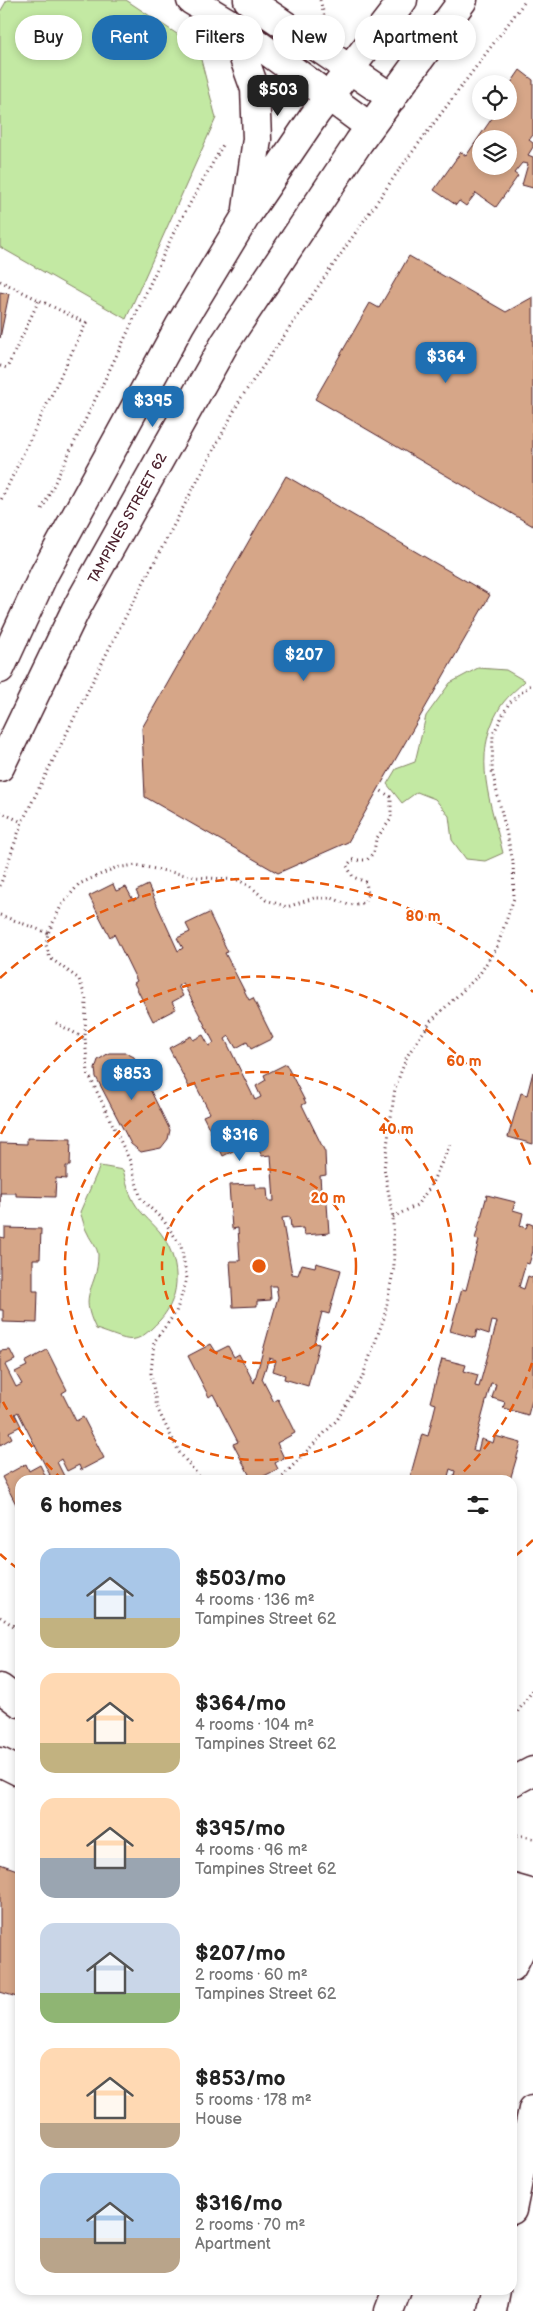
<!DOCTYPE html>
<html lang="en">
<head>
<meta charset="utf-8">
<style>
  body { margin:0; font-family:"Balsamiq Sans",sans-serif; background:#f2f2f2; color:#222; height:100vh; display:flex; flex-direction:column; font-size:19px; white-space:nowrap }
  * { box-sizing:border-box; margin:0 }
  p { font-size:16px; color:#767676 }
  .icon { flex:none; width:28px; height:28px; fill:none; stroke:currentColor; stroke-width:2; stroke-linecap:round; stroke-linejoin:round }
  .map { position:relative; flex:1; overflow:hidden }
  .sheet { position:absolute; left:15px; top:1475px; width:502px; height:820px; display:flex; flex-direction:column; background:#fff; border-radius:15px; box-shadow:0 2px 8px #0003 }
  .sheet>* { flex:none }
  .top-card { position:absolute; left:15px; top:15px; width:504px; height:45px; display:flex; gap:10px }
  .fabs { position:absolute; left:472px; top:75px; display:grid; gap:10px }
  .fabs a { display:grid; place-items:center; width:45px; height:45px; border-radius:50%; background:#fff; box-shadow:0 2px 8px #0003; font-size:25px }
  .price { position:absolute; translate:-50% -42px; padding:0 11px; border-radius:10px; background:#1f6fb2; color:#fff; font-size:16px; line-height:32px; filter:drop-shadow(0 1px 2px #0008) }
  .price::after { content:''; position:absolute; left:50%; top:30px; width:15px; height:11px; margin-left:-8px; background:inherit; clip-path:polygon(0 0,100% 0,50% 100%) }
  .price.current { background:#222; color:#fff }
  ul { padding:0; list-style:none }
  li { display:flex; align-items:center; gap:15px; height:125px; padding:0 25px }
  li span { display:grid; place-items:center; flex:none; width:140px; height:100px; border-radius:15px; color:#555 }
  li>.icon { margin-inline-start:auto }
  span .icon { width:60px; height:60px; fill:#fffc; stroke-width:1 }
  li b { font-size:21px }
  h2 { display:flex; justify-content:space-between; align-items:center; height:60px; padding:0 25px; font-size:21px }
  .pill { padding:0 18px; border-radius:22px; background:#fff; box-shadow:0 2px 8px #0003; font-size:18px; line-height:45px }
  .pill.current { background:#1f6fb2; color:#fff }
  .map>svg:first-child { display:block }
</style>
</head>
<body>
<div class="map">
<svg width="533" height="2311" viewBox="0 0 533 2311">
  <rect width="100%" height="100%" fill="#fff"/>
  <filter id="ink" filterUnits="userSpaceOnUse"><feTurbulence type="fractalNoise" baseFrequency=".02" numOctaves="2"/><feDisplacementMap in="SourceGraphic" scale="10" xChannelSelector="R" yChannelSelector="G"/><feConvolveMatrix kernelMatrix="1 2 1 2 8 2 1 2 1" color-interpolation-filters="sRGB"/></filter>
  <g filter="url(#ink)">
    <path fill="#c3e9a3" stroke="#868467" d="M 7,0 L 126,0 L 198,48 L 216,118 L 126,319 L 0,247 L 0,12 Z
      M 478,668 L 506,670 L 525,681 C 517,689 505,698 499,709 C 471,757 491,803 503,853 L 485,861 L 466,859 L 452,840 L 449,816 L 435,799 L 417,792 L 402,803 L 387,784 L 396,769 L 415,762 L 426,716 L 450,683 Z
      M 100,1166 L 123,1170 C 126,1179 127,1189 131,1196 C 137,1211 150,1220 160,1232 C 180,1259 183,1295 160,1320 C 133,1349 131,1340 96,1329 C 77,1291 98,1290 98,1255 C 98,1248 91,1241 88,1234 C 84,1228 83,1219 80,1212 Z"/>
    <path fill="#d6a688" stroke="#4a1f2b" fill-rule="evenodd" d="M 520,70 L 533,80 L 533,135 L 529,140 L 533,143 L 533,147 L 528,155 L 533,157 L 533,188 L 522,185 L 528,164 L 522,163 L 514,173 L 518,176 L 496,207 L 476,193 L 466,206 L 459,201 L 456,205 L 434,190 L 461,152 L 466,156 L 497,111 L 509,111 L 509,86 ZM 481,139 L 509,139 L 509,166 L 481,166 Z
      M 409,256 L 506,312 L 533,297 L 533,526 L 315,399 L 370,303 L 379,308 Z
      M 0,292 L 9,294 L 0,338 Z
      M 286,476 L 490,595 L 348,842 L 278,873 L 145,797 L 142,728 Z
      M 113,884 L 116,891 L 126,887 L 133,900 L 139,897 L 136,891 L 148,885 L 178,951 L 183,948 L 177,938 L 190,932 L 186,924 L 209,913 L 228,952 L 225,953 L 249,1000 L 253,998 L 273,1038 L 251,1049 L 247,1042 L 236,1048 L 229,1036 L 225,1039 L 255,1100 L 261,1097 L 256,1086 L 266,1080 L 264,1075 L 286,1064 L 306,1103 L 302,1105 L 325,1152 L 326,1175 L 320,1176 L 321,1190 L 326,1189 L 329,1233 L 304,1235 L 303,1228 L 291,1229 L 290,1217 L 282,1218 L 292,1274 L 298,1275 L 302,1264 L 315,1267 L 316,1263 L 341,1270 L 329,1314 L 322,1312 L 314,1343 L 319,1344 L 308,1386 L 284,1379 L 285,1375 L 273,1371 L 276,1360 L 269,1358 L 262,1379 L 274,1402 L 278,1399 L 295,1433 L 277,1443 L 284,1458 L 275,1463 L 278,1469 L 256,1480 L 252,1480 L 233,1444 L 238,1442 L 213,1394 L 209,1397 L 188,1356 L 211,1344 L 216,1352 L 228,1346 L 234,1357 L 239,1354 L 254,1383 L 278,1297 L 276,1286 L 270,1286 L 271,1300 L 257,1301 L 257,1306 L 233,1307 L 230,1261 L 240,1261 L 238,1228 L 232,1229 L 229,1185 L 255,1184 L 255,1188 L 267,1188 L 268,1201 L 274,1201 L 271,1155 L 262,1156 L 257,1147 L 266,1143 L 253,1120 L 249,1122 L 255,1134 L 245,1139 L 247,1144 L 223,1156 L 203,1116 L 210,1113 L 195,1084 L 189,1087 L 169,1048 L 191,1036 L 193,1040 L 203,1035 L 209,1046 L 214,1043 L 183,983 L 178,986 L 183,996 L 172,1002 L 176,1009 L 153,1021 L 134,983 L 137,981 L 114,934 L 110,937 L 89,896 Z
      M 109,1053 L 126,1053 L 134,1057 L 170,1130 L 168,1139 L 161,1148 L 141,1152 L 131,1144 L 96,1077 L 95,1069 L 98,1060 Z
      M 533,1072 L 533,1144 L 508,1137 L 521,1093 L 527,1095 Z
      M 27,1138 L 71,1139 L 70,1166 L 66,1166 L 66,1179 L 56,1178 L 55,1197 L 16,1196 L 16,1193 L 0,1193 L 0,1210 L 0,1143 L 27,1144 Z
      M 487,1195 L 515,1202 L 513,1210 L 523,1213 L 520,1226 L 526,1228 L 528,1223 L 533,1225 L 533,1251 L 529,1264 L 526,1263 L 519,1287 L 524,1289 L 528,1276 L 533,1278 L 533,1397 L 528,1415 L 503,1408 L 505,1402 L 492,1398 L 496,1384 L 491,1383 L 473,1450 L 478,1451 L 481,1439 L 493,1443 L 495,1436 L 521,1443 L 510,1480 L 453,1480 L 455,1471 L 450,1469 L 447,1480 L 434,1478 L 434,1480 L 421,1480 L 410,1477 L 422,1434 L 428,1436 L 436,1404 L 430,1402 L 442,1359 L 466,1365 L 464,1371 L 478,1375 L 475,1386 L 479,1387 L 497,1322 L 492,1321 L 489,1334 L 477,1330 L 475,1338 L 450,1331 L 462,1289 L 466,1290 L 479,1240 L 475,1239 Z
      M 5,1228 L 41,1229 L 40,1259 L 33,1259 L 33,1291 L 38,1291 L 37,1323 L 3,1322 L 3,1310 L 0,1310 L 0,1237 L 5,1238 Z
      M 10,1350 L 15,1360 L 5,1365 L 16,1387 L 22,1384 L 15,1372 L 27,1366 L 25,1362 L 47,1350 L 67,1390 L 62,1393 L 76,1421 L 83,1417 L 104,1458 L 81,1470 L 79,1465 L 67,1471 L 61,1459 L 57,1462 L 66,1480 L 20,1480 L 20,1512 L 2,1477 L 26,1464 L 29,1471 L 40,1465 L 46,1477 L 50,1475 L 18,1412 L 15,1414 L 21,1426 L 9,1432 L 12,1438 L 0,1445 L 0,1351 Z
      M 0,1864 L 20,1871 L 20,1998 L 0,1992 Z"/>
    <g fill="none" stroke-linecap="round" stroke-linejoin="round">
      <g stroke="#4a1f2b" stroke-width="31">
        <path id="minor" d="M 191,0 L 232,25 L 370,127
          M 248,0 L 392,98
          M 232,25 L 255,89 L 257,139 L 247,209
          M 0,669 L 44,574 L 180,325 L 246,216 L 316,113 L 403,0
          M 0,767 L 76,609 L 225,343 L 359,142 L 463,0
          M 0,1688 L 20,1703
          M 0,1762 L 20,1772
          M 512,1888 L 533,1894"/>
      </g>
      <g stroke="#4a1f2b" stroke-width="31">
        <path id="tertiary" d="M 512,1782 L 533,1771
          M 512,1967 L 525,1941 L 533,1901
          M 512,2210 L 533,2109
          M 389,2311 L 397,2290
          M 492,2311 L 496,2290"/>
      </g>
      <path stroke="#4a1f2b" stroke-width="3" stroke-dasharray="1 4" stroke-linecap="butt" d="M 320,0 L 324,15
        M 0,281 L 86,323 L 0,502
        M 0,366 L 7,368 L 39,300
        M 42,509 L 124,340 L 173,234 L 224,143
        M 0,812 L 22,822
        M 0,886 L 22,822 L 119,629 L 241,398 L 399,170 L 526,0
        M 0,915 L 48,933
        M 56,1023 L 84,1038
        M 393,1217 L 417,1205 L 430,1187 L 450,1145
        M 202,1480 L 179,1452 L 157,1408 L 151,1373 L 154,1342 L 176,1312 L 187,1279 L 181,1246 L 164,1221 L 141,1199 L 130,1161 L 88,1073 L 85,1038 L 86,999 L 79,979 L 50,958 L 46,945 L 48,933 L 61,906 L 79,884 L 115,868 L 136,865 L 195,877 L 238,880 L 250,886 L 266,900 L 287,907 L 314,898 L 332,898 L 349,905 L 364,903 L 368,894 L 366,882 L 353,877 L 347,866 L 352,860 L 367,860 L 374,852 L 376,839 L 391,819 L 391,797 L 378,789
        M 279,1480 L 337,1420 L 362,1378 L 384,1318 L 394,1267 L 393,1217 L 384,1168 L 395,1088 L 407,1056 L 431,1021 L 479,975 L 497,947 L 514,898 L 513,861 L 492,771 L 493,734 L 509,703 L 533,683
        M 0,1617 L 20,1630
        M 512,1720 L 533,1690
        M 512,1834 L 533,1838"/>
      <use href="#minor" stroke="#fff" stroke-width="28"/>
      <use href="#tertiary" stroke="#fff" stroke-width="28"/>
    </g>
  </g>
  <g fill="none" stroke="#e8590c" stroke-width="2.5" stroke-dasharray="9 6">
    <circle cx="259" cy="1266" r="97"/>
    <circle cx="259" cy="1266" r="194"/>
    <path d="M532 1363A290 290 0 0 1 455 1480M63 1480A290 290 0 0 1 1 1398M1 1134A290 290 0 0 1 532 1169"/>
    <path d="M533 1540A387 387 0 0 1 513 1558M18 1569A387 387 0 0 1 0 1554M0 978A387 387 0 0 1 533 992"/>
  </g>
  <g text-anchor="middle" stroke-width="4.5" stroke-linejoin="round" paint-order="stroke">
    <g font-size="14" fill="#4a1f2b" stroke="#fff">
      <text transform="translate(127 518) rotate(-61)" y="5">TAMPINES STREET 62</text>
    </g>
  </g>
  <circle cx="259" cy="1266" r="8" fill="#e8590c" stroke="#fff" stroke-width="2.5"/>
  <g font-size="15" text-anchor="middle" font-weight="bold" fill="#e8590c" stroke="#fff" stroke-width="4.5" stroke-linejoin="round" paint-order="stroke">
    <text x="423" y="921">80 m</text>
    <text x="464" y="1066">60 m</text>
    <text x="396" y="1134">40 m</text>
    <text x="328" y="1203">20 m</text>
  </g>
</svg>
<div class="fabs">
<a><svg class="icon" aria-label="locate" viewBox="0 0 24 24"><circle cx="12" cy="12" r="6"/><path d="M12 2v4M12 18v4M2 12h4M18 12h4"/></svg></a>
<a><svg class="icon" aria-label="layers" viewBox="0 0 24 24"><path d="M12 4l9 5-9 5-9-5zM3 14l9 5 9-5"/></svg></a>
</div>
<b class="price current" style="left:278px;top:117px">$503</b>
<b class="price" style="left:446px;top:384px">$364</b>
<b class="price" style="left:153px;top:428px">$395</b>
<b class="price" style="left:304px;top:682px">$207</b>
<b class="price" style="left:132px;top:1101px">$853</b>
<b class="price" style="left:240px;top:1162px">$316</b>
<div class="top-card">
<a class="pill">Buy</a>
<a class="pill current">Rent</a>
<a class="pill">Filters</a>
<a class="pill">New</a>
<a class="pill">Apartment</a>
</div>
<section class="sheet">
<h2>6 homes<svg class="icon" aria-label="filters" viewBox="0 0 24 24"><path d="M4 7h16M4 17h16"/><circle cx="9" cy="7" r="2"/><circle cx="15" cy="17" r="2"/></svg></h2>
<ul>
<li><span style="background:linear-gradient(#a9c7e8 70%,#c2b280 0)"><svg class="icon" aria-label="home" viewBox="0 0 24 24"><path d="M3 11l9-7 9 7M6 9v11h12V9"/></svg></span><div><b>$503/mo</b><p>4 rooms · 136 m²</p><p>Tampines Street 62</p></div></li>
<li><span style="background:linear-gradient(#ffd9b3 70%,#c2b280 0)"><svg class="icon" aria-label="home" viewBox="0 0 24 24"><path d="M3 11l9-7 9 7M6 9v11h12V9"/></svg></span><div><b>$364/mo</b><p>4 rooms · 104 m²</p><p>Tampines Street 62</p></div></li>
<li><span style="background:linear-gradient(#ffd9b3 60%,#9aa5b1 0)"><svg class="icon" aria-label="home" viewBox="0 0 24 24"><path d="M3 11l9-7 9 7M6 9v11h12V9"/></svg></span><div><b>$395/mo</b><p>4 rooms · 96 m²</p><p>Tampines Street 62</p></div></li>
<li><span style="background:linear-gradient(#c9d6e8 70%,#8fb573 0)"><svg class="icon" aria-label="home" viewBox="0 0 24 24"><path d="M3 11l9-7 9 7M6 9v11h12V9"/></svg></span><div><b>$207/mo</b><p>2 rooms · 60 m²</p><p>Tampines Street 62</p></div></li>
<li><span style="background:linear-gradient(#ffd9b3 75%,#b9a48a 0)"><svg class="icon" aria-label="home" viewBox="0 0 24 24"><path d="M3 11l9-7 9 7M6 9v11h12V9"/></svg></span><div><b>$853/mo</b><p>5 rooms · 178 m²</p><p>House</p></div></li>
<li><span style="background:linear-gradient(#a9c7e8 65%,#b9a48a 0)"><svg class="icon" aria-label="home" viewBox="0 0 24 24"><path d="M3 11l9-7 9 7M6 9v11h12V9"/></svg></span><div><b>$316/mo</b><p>2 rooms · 70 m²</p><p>Apartment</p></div></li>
</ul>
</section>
</div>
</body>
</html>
